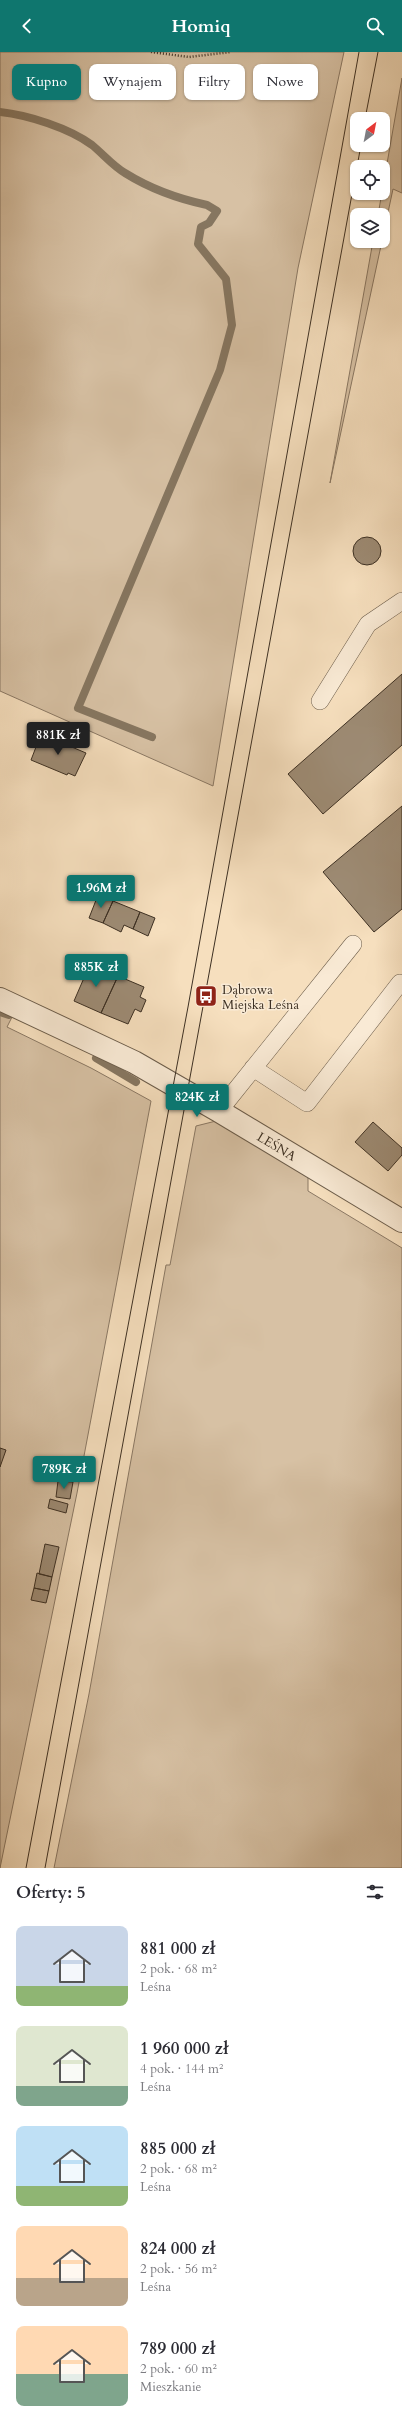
<!DOCTYPE html>
<html lang="pl">
<head>
<meta charset="utf-8">
<style>
  body { margin:0; font-family:Cardo,serif; background:#f2f2f3; color:#2b2b33; height:100vh; display:flex; flex-direction:column; font-size:15px; white-space:nowrap }
  * { box-sizing:border-box; margin:0 }
  p { font-size:13px; color:#7c7c81 }
  .icon { flex:none; width:22px; height:22px; fill:none; stroke:currentColor; stroke-width:2; stroke-linecap:round; stroke-linejoin:round }
  .map { position:relative; height:1816px; overflow:hidden }
  .panel { display:flex; flex-direction:column; background:#fff; flex:1 }
  .panel>* { flex:none }
  .top-card { position:absolute; left:12px; top:12px; width:378px; height:36px; display:flex; gap:8px }
  .needle { width:26px; rotate:32deg }
  .fabs { position:absolute; left:350px; top:60px; display:grid; gap:8px }
  .fabs a { display:grid; place-items:center; width:40px; height:40px; border-radius:8px; background:#fff; box-shadow:0 1px 3px #0004; font-size:20px }
  .price { position:absolute; translate:-50% -34px; padding:0 9px; border-radius:4px; background:#0f766e; color:#fff; font-size:13px; line-height:26px; filter:drop-shadow(0 1px 2px #0008) }
  .price::after { content:''; position:absolute; left:50%; top:24px; width:12px; height:9px; margin-left:-6px; background:inherit; clip-path:polygon(0 0,100% 0,50% 100%) }
  .price.selected { background:#222; color:#fff }
  ul { padding:0; list-style:none }
  li { display:flex; align-items:center; gap:12px; height:100px; padding:0 16px }
  li span { display:grid; place-items:center; flex:none; width:112px; height:80px; border-radius:8px; color:#555 }
  li>.icon { margin-inline-start:auto }
  span .icon { width:48px; height:48px; fill:#fffc; stroke-width:1 }
  li b { font-size:17px }
  h2 { display:flex; justify-content:space-between; align-items:center; height:48px; padding:0 16px; font-size:17px }
  .pill { padding:0 14px; border-radius:8px; background:#fff; box-shadow:0 1px 3px #0004; font-size:14px; line-height:36px }
  .pill.selected { background:#0f766e; color:#fff }
  header { display:flex; justify-content:space-between; align-items:center; height:52px; padding:0 16px; background:#0f766e; color:#fff; font-size:18px; font-weight:800 }
  .map>svg:first-child { display:block }
</style>
</head>
<body>
<header><svg class="icon" aria-label="back" viewBox="0 0 24 24"><path d="M15 5l-7 7 7 7"/></svg>Homiq<svg class="icon" aria-label="search" viewBox="0 0 24 24"><circle cx="10" cy="10" r="6"/><path d="M15 15l6 6"/></svg></header>
<div class="map">
<svg width="402" height="1816" viewBox="0 0 402 1816">
  <rect width="100%" height="100%" fill="#f6dfbe"/>
  <filter id="stains"><feTurbulence type="fractalNoise" baseFrequency=".005" numOctaves="4"/><feColorMatrix values="0 0 0 0 .2 0 0 0 0 .09 0 0 0 0 .02 0 0 0 .5 -.17"/></filter>
  <radialGradient id="worn" r=".72"><stop offset=".6" stop-color="#630" stop-opacity="0"/><stop offset="1" stop-color="#630" stop-opacity=".3"/></radialGradient>
  <path fill="#d7c1a4" stroke="#8a7864" d="M 0,0 L 344,0 L 298,216 L 213,734 L 0,639 Z
    M 402,26 L 402,141 L 393,137 L 383,184 L 383,163 L 378,163 Z
    M 373,189 L 382,189 L 330,431 Z
    M 0,954 L 14,961 L 7,975 L 91,1016 L 151,1049 L 77,1441 L 0,1816 Z
    M 216,1069 L 308,1123 L 308,1139 L 402,1196 L 402,1816 L 54,1816 L 89,1642 L 166,1213 L 170,1213 L 196,1074 Z"/>
  <g fill="none" stroke-linecap="round" stroke-linejoin="round">
    <path stroke="#867660" stroke-width="8" d="M 0,60 C 28,63 69,76 92,93 C 103,102 113,114 125,121 C 149,136 179,147 207,153 L 217,159 L 209,171 L 201,175 L 198,192 L 226,227 L 232,273 L 220,318 L 78,656 L 152,685
      M 0,960 L 9,963
      M 96,1006 L 136,1030"/>
  </g>
  <path fill="#9d8b74" stroke="#3d3023" d="M353 499a14 14 0 1 1 28 0a14 14 0 1 1-28 0Z
    M 402,622 L 402,693 L 323,762 L 288,722 Z
    M 41,682 L 86,701 L 75,724 L 68,721 L 67,723 L 31,708 Z
    M 402,754 L 402,857 L 374,880 L 323,820 Z
    M 98,843 L 113,849 L 103,871 L 89,866 Z
    M 113,849 L 140,860 L 133,877 L 124,873 L 121,880 L 103,871 Z
    M 140,860 L 155,866 L 148,884 L 133,877 Z
    M 90,912 L 118,924 L 101,961 L 74,949 Z
    M 118,924 L 144,935 L 140,945 L 146,948 L 141,960 L 135,957 L 128,972 L 101,961 Z
    M 373,1070 L 402,1096 L 402,1103 L 388,1119 L 355,1090 Z
    M 0,1396 L 6,1398 L 0,1415 Z
    M 58,1429 L 73,1430 L 70,1447 L 56,1445 Z
    M 50,1447 L 68,1452 L 66,1461 L 48,1456 Z
    M 45,1492 L 59,1495 L 52,1525 L 39,1522 Z
    M 37,1521 L 52,1525 L 49,1539 L 34,1536 Z
    M 34,1536 L 49,1539 L 46,1551 L 31,1548 Z"/>
  <g fill="none" stroke-linecap="round" stroke-linejoin="round">
    <g stroke="#6b5c4a" stroke-width="18">
      <path id="service" d="M 320,649 L 368,572 L 402,549
        M 253,1016 L 307,1051 L 400,931
        M 219,1059 L 353,892"/>
    </g>
    <g stroke="#6b5c4a" stroke-width="24">
      <path id="minor" d="M 0,947 L 134,1010 L 219,1059 L 402,1169"/>
    </g>
    <path stroke="#3d3023" stroke-width="2.5" stroke-dasharray="1 2" stroke-linecap="butt" d="M 151,0 L 189,5 L 231,0"/>
    <use href="#service" stroke="#f9ead5" stroke-width="17"/>
    <use href="#minor" stroke="#f9ead5" stroke-width="22"/>
    <path stroke="#3d3023" stroke-width="1" d="M 365,67 L 378,0
      M 26,1816 L 188,955 L 359,0
      M 45,1816 L 361,93"/>
  </g>
  <defs>
    <g id="bus-square" transform="scale(1.15)"><rect x="-9" y="-9" width="18" height="18" rx="4" fill="#8f2418" stroke="#f9ead5"/><path d="M-5-6H5V4H4V6H2V4H-2V6H-4V4H-5ZM-3.5-4V0h7V-4ZM-3.5 1.2v1.5H-2V1.2ZM2 1.2v1.5H3.5V1.2Z" fill="#fff"/></g>
  </defs>
  <g fill-rule="evenodd">
    <use href="#bus-square" x="206" y="944"/>
  </g>
  <g text-anchor="middle" stroke-width="3" stroke-linejoin="round" paint-order="stroke">
    <g font-size="13" fill="#3d3023" stroke="#f9ead5" text-anchor="start">
      <text x="222" y="942">Dąbrowa<tspan x="222" dy="15">Miejska Leśna</tspan></text>
    </g>
    <g font-size="13" fill="#3d3023" stroke="#f9ead5">
      <text transform="translate(277 1094) rotate(31)" y="5">LEŚNA</text>
    </g>
  </g>
  <rect width="100%" height="100%" filter="url(#stains)"/>
  <rect width="100%" height="100%" fill="url(#worn)"/>
</svg>
<div class="fabs">
<a><svg class="needle" viewBox="-14 -14 28 28"><path d="M0-13l5 13h-10z" fill="#e53935"/><path d="M0 13l5-13h-10z" fill="#7c7c81"/></svg></a>
<a><svg class="icon" aria-label="locate" viewBox="0 0 24 24"><circle cx="12" cy="12" r="6"/><path d="M12 2v4M12 18v4M2 12h4M18 12h4"/></svg></a>
<a><svg class="icon" aria-label="layers" viewBox="0 0 24 24"><path d="M12 4l9 5-9 5-9-5zM3 14l9 5 9-5"/></svg></a>
</div>
<b class="price selected" style="left:58px;top:704px">881K zł</b>
<b class="price" style="left:101px;top:857px">1.96M zł</b>
<b class="price" style="left:96px;top:936px">885K zł</b>
<b class="price" style="left:197px;top:1066px">824K zł</b>
<b class="price" style="left:64px;top:1438px">789K zł</b>
<div class="top-card">
<a class="pill selected">Kupno</a>
<a class="pill">Wynajem</a>
<a class="pill">Filtry</a>
<a class="pill">Nowe</a>
</div>
</div>
<section class="panel">
<h2>Oferty: 5<svg class="icon" aria-label="filters" viewBox="0 0 24 24"><path d="M4 7h16M4 17h16"/><circle cx="9" cy="7" r="2"/><circle cx="15" cy="17" r="2"/></svg></h2>
<ul>
<li><span style="background:linear-gradient(#c9d6e8 75%,#8fb573 0)"><svg class="icon" aria-label="home" viewBox="0 0 24 24"><path d="M3 11l9-7 9 7M6 9v11h12V9"/></svg></span><div><b>881 000 zł</b><p>2 pok. · 68 m²</p><p>Leśna</p></div></li>
<li><span style="background:linear-gradient(#dfe7d0 75%,#7fa58c 0)"><svg class="icon" aria-label="home" viewBox="0 0 24 24"><path d="M3 11l9-7 9 7M6 9v11h12V9"/></svg></span><div><b>1 960 000 zł</b><p>4 pok. · 144 m²</p><p>Leśna</p></div></li>
<li><span style="background:linear-gradient(#bfe0f5 75%,#8fb573 0)"><svg class="icon" aria-label="home" viewBox="0 0 24 24"><path d="M3 11l9-7 9 7M6 9v11h12V9"/></svg></span><div><b>885 000 zł</b><p>2 pok. · 68 m²</p><p>Leśna</p></div></li>
<li><span style="background:linear-gradient(#ffd9b3 65%,#b9a48a 0)"><svg class="icon" aria-label="home" viewBox="0 0 24 24"><path d="M3 11l9-7 9 7M6 9v11h12V9"/></svg></span><div><b>824 000 zł</b><p>2 pok. · 56 m²</p><p>Leśna</p></div></li>
<li><span style="background:linear-gradient(#ffd9b3 60%,#7fa58c 0)"><svg class="icon" aria-label="home" viewBox="0 0 24 24"><path d="M3 11l9-7 9 7M6 9v11h12V9"/></svg></span><div><b>789 000 zł</b><p>2 pok. · 60 m²</p><p>Mieszkanie</p></div></li>
</ul>
</section>
</body>
</html>
